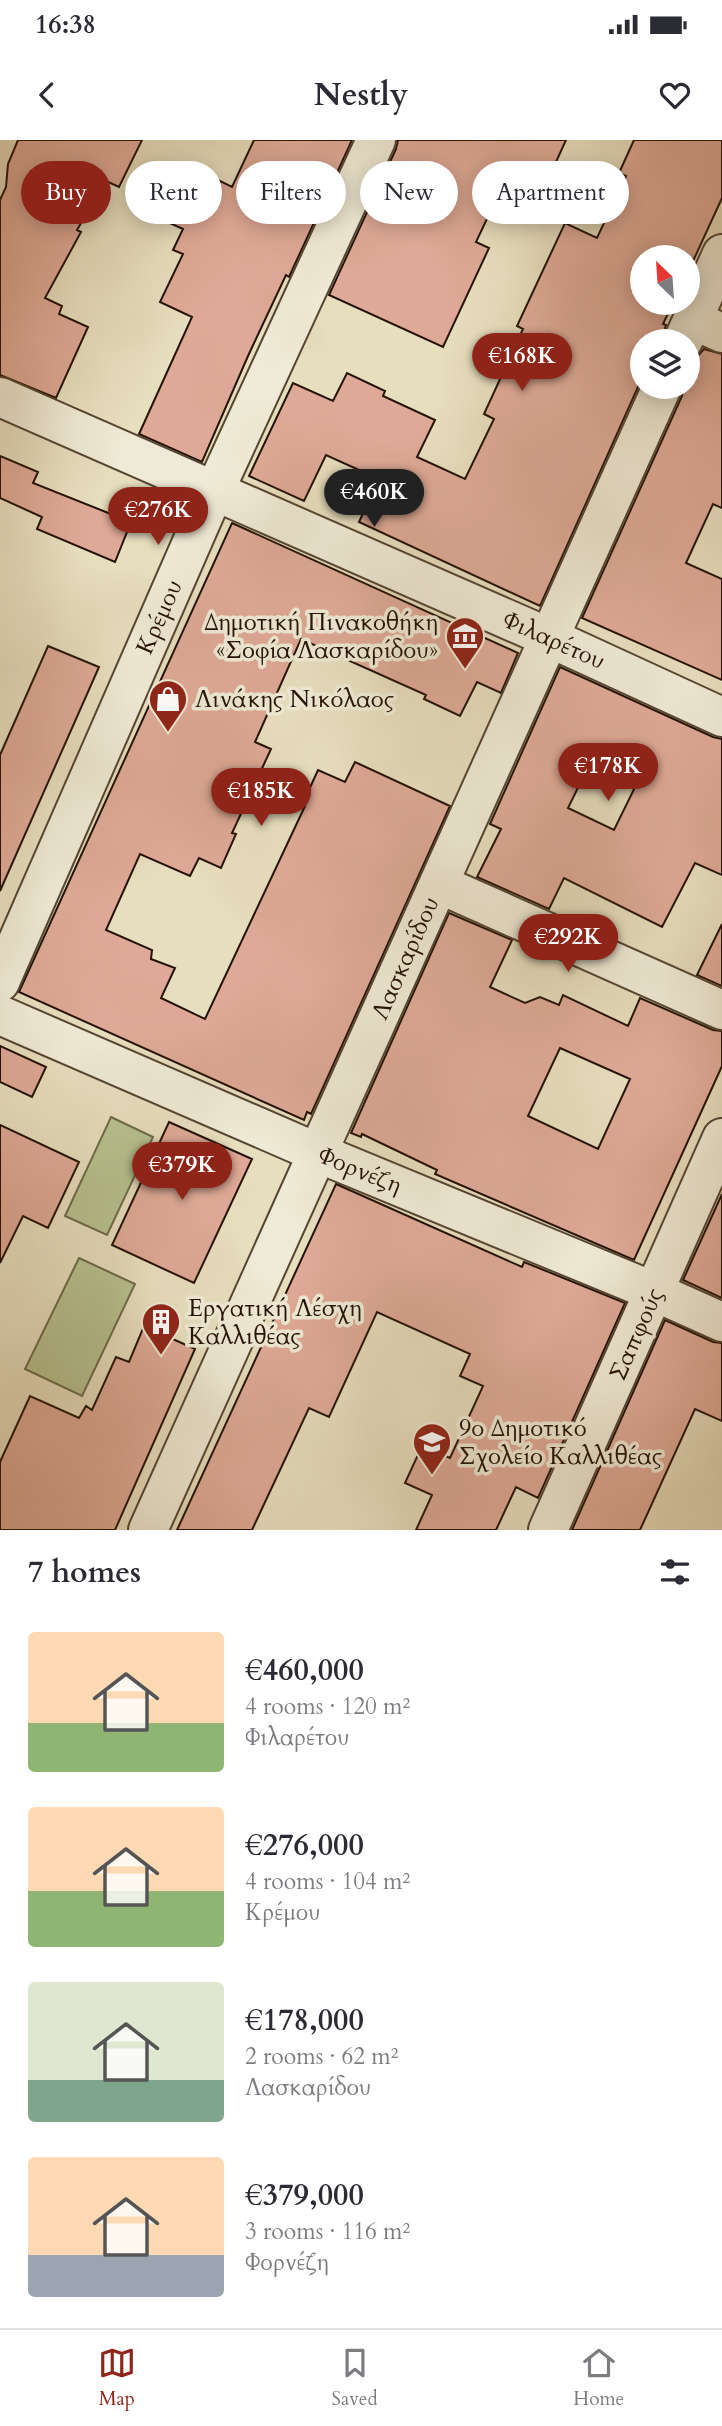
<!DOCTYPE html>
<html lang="en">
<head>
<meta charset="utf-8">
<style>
  body { margin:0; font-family:Cardo,serif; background:#f2f2f3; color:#2b2b33; height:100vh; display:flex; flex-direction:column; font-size:26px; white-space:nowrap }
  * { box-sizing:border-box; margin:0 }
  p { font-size:23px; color:#7c7c81 }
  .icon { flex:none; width:38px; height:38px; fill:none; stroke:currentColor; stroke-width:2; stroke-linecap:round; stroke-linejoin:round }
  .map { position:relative; height:1390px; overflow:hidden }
  .sheet { display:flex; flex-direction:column; background:#fff; flex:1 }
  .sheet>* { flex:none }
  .hud { position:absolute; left:21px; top:21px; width:681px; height:63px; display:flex; gap:14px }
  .needle { width:46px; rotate:335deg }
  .fabs { position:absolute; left:630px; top:105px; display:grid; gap:14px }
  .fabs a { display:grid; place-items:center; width:70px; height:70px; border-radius:50%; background:#fff; box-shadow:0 4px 18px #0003; font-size:35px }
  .price { position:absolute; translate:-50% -60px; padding:0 16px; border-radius:24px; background:#8f2418; color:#fff; font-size:23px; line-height:46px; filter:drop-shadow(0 2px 4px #0008) }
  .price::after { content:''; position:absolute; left:50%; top:42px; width:21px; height:16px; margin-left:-10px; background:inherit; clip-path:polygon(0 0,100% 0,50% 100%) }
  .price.current { background:#222; color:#fff }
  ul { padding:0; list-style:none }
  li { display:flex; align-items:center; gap:21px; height:175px; padding:0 28px }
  li span { display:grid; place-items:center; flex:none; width:196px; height:140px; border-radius:7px; color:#555 }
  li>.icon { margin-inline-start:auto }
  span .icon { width:84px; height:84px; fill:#fffc; stroke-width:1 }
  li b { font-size:30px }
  h2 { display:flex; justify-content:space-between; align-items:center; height:84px; padding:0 28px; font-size:30px }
  .pill { padding:0 24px; border-radius:32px; background:#fff; box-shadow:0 4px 18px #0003; font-size:24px; line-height:63px }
  .pill.current { background:#8f2418; color:#fff }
  .status { display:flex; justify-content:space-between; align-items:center; height:49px; padding:0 35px; background:#fff; direction:ltr }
  .status svg { height:19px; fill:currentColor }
  header { display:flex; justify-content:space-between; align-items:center; height:91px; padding:0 28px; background:#fff; font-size:32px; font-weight:800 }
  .dock { display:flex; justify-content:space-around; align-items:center; height:98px; border-top:2px solid #e1e1e2; background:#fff; font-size:19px; color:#7c7c81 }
  .dock a { display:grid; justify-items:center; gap:4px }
  .dock .current { color:#8f2418 }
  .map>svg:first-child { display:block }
</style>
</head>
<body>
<div class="status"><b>16:38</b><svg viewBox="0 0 49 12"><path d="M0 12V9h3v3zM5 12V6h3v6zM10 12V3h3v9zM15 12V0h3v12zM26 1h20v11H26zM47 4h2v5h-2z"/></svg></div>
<header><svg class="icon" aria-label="back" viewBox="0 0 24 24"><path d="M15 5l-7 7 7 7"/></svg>Nestly<svg class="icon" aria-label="heart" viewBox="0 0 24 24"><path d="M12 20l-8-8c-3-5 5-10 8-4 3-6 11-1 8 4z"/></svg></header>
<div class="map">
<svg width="722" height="1390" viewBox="0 0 722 1390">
  <rect width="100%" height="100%" fill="#e7debe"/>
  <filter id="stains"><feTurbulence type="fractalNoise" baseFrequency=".00286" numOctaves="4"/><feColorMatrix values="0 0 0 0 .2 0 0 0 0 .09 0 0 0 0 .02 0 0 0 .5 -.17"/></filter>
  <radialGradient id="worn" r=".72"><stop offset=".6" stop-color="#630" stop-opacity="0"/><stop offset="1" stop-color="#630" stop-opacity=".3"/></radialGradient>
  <path fill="#b7c190" stroke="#6e6a4a" stroke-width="2" d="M 111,977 L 153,997 L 107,1095 L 65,1076 Z
    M 79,1118 L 135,1144 L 82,1256 L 25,1229 Z"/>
  <path fill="#dea996" stroke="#241205" stroke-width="2" fill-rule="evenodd" d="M 18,0 L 142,0 L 119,47 L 106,41 L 77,90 L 81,92 L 45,158 L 62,166 L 59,174 L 88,187 L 56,258 L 0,235 L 0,60 L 6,47 L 8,24 Z
    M 254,0 L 352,0 L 289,137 L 286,135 L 248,216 L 202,322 L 139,294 L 192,177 L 160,162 L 183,114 L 173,110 L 183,89 L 161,79 L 177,46 L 194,54 L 204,33 L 232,47 Z
    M 398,0 L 566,0 L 551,33 L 527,22 L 513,52 L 502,47 L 476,102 L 489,108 L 443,207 L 329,155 L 396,9 Z
    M 634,0 L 722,0 L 722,58 L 688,132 L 688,117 L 642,117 L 642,163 L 673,163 L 663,184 L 666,185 L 661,201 L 642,201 L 642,238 L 540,466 L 359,382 L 379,339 L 326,315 L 304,361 L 249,336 L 293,243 L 333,261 L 347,233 L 385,251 L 383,256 L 435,280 L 417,317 L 465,339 L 494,279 L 484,274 L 523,189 L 517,186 L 565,83 L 597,98 L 626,36 L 619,33 Z
    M 704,209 L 722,214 L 722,368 L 713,364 L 686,423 L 722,439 L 722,540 L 582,478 L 682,256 L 684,247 L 688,247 L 688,222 L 696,218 Z
    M 0,316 L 38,332 L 33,343 L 131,382 L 115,422 L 37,389 L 42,377 L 0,358 Z
    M 232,383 L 518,513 L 501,553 L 477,542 L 460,576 L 424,559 L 426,555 L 301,499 L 255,602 L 271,609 L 232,693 L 236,694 L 221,728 L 199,718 L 190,736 L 140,714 L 106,790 L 152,810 L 151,819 L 175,828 L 161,858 L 205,879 L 305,666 L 302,665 L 318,630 L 345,642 L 355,622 L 450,666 L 311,974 L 307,972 L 304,980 L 19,852 Z
    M 48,506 L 99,527 L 0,751 L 0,615 Z
    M 560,527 L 713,597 L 722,599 L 722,735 L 695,723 L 662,787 L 564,738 L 549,769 L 477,737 L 501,689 L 490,684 ZM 593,617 L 639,639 L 614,690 L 568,668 Z
    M 449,773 L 512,800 L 490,847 L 525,863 L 540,857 L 559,865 L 563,855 L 628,886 L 640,858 L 713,890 L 722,891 L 722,926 L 634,1120 L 435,1034 L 437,1030 L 362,994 L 361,997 L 351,993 ZM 560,908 L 630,939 L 598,1009 L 528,976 Z
    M 722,784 L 722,846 L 697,835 Z
    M 0,906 L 46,927 L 32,957 L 0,942 Z
    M 169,982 L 252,1019 L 194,1143 L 112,1105 Z
    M 0,985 L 79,1022 L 48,1088 L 23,1076 L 0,1123 Z
    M 336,1044 L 522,1127 L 524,1122 L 625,1163 L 538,1358 L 516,1347 L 496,1390 L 416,1390 L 432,1355 L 405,1343 L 422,1306 L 450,1318 L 483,1246 L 460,1236 L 470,1214 L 377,1172 L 329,1277 L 309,1268 L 252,1390 L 177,1390 Z
    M 722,1054 L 722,1158 L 683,1140 Z
    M 665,1180 L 713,1202 L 722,1203 L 722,1281 L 695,1269 L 640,1390 L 572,1390 Z
    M 144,1186 L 195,1209 L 115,1390 L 0,1390 L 0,1322 L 30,1256 L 79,1278 L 86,1266 L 92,1270 L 116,1217 L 129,1222 Z"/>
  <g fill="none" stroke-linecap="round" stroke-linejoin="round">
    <g stroke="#554533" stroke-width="42">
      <path id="minor" d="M 693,180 L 722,193
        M 683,201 L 722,114
        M 0,257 L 550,498 L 722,577
        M 439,744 L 722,870
        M 0,842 L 214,352 L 376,0
        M 0,875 L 318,1013 L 655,1152 L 722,1182
        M 148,1390 L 662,247
        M 548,1390 L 722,998"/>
    </g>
    <use href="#minor" stroke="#efead5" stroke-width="38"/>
  </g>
  <defs>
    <g id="museum-pin" transform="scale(2.0125)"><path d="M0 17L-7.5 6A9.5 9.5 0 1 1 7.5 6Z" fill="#8f2418" stroke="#efead5"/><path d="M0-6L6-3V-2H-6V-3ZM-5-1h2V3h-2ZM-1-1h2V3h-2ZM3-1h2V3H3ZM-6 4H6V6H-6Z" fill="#fff"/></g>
    <g id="shop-pin" transform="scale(2.0125)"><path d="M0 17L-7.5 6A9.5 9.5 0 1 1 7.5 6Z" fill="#8f2418" stroke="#efead5"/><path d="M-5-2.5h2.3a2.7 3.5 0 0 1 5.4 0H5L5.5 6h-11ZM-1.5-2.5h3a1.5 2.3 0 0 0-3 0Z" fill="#fff"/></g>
    <g id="building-pin" transform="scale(2.0125)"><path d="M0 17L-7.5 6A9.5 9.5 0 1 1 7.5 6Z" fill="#8f2418" stroke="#efead5"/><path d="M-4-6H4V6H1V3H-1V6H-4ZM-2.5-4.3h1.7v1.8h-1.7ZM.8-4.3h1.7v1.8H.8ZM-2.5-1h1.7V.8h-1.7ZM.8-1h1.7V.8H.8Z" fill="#fff"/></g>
    <g id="school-pin" transform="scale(2.0125)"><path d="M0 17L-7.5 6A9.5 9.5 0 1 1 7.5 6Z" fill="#8f2418" stroke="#efead5"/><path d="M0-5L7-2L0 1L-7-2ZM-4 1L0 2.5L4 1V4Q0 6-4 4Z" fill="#fff"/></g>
  </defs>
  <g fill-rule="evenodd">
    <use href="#museum-pin" x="465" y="496"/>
    <use href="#shop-pin" x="168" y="559"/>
    <use href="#building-pin" x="161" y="1182"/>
    <use href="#school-pin" x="432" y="1302"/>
  </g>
  <g text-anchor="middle" stroke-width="7" stroke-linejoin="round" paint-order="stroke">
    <g font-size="24" fill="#241205" stroke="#efead5">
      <text transform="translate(159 477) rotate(-66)" y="8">Κρέμου</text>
      <text transform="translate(554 500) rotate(24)" y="8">Φιλαρέτου</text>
      <text transform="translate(405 818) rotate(-66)" y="8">Λασκαρίδου</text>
      <text transform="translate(360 1030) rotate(22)" y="8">Φορνέζη</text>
      <text transform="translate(636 1194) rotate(-66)" y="8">Σαπφούς</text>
    </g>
    <g font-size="24" fill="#241205" stroke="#efead5" text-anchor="start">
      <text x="438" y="490" text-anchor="end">Δημοτική Πινακοθήκη<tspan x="438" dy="28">«Σοφία Λασκαρίδου»</tspan></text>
      <text x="195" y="567">Λινάκης Νικόλαος</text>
      <text x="188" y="1176">Εργατική Λέσχη<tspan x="188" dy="28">Καλλιθέας</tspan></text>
      <text x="459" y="1296">9ο Δημοτικό<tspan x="459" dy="28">Σχολείο Καλλιθέας</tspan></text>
    </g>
  </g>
  <rect width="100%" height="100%" filter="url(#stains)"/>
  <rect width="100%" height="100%" fill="url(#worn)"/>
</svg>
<div class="fabs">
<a><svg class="needle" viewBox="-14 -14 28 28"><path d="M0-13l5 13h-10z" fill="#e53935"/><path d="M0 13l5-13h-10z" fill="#7c7c81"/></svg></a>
<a><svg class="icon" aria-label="layers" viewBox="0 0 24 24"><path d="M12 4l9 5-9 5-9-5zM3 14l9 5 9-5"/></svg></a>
</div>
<b class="price" style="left:522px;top:253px">€168K</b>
<b class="price current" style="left:374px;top:389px">€460K</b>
<b class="price" style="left:158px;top:407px">€276K</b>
<b class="price" style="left:608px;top:663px">€178K</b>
<b class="price" style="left:261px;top:688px">€185K</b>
<b class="price" style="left:568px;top:834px">€292K</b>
<b class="price" style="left:182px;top:1062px">€379K</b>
<div class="hud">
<a class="pill current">Buy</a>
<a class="pill">Rent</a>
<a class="pill">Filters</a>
<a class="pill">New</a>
<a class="pill">Apartment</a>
</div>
</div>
<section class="sheet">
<h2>7 homes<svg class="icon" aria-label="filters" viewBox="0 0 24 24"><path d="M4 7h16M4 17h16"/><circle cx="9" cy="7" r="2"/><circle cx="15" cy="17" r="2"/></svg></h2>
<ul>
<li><span style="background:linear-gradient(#ffd9b3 65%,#8fb573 0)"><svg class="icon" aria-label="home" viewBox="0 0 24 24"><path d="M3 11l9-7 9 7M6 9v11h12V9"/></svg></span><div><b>€460,000</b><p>4 rooms · 120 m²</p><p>Φιλαρέτου</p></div></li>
<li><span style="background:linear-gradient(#ffd9b3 60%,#8fb573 0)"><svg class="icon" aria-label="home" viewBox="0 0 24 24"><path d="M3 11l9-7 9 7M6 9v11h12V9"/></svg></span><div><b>€276,000</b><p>4 rooms · 104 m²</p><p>Κρέμου</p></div></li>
<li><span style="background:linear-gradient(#dfe7d0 70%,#7fa58c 0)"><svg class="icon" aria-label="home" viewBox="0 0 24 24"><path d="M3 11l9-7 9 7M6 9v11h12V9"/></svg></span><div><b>€178,000</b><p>2 rooms · 62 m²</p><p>Λασκαρίδου</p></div></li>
<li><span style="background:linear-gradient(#ffd9b3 70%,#9aa5b1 0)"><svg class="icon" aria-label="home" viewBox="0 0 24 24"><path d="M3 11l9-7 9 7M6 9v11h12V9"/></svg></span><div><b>€379,000</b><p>3 rooms · 116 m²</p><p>Φορνέζη</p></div></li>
</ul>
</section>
<nav class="dock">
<a class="current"><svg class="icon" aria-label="map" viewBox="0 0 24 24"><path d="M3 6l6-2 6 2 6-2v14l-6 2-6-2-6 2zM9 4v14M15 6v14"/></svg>Map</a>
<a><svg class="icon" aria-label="saved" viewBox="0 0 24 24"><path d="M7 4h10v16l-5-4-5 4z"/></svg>Saved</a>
<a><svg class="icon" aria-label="home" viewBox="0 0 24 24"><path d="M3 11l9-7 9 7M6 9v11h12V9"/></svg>Home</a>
</nav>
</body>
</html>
